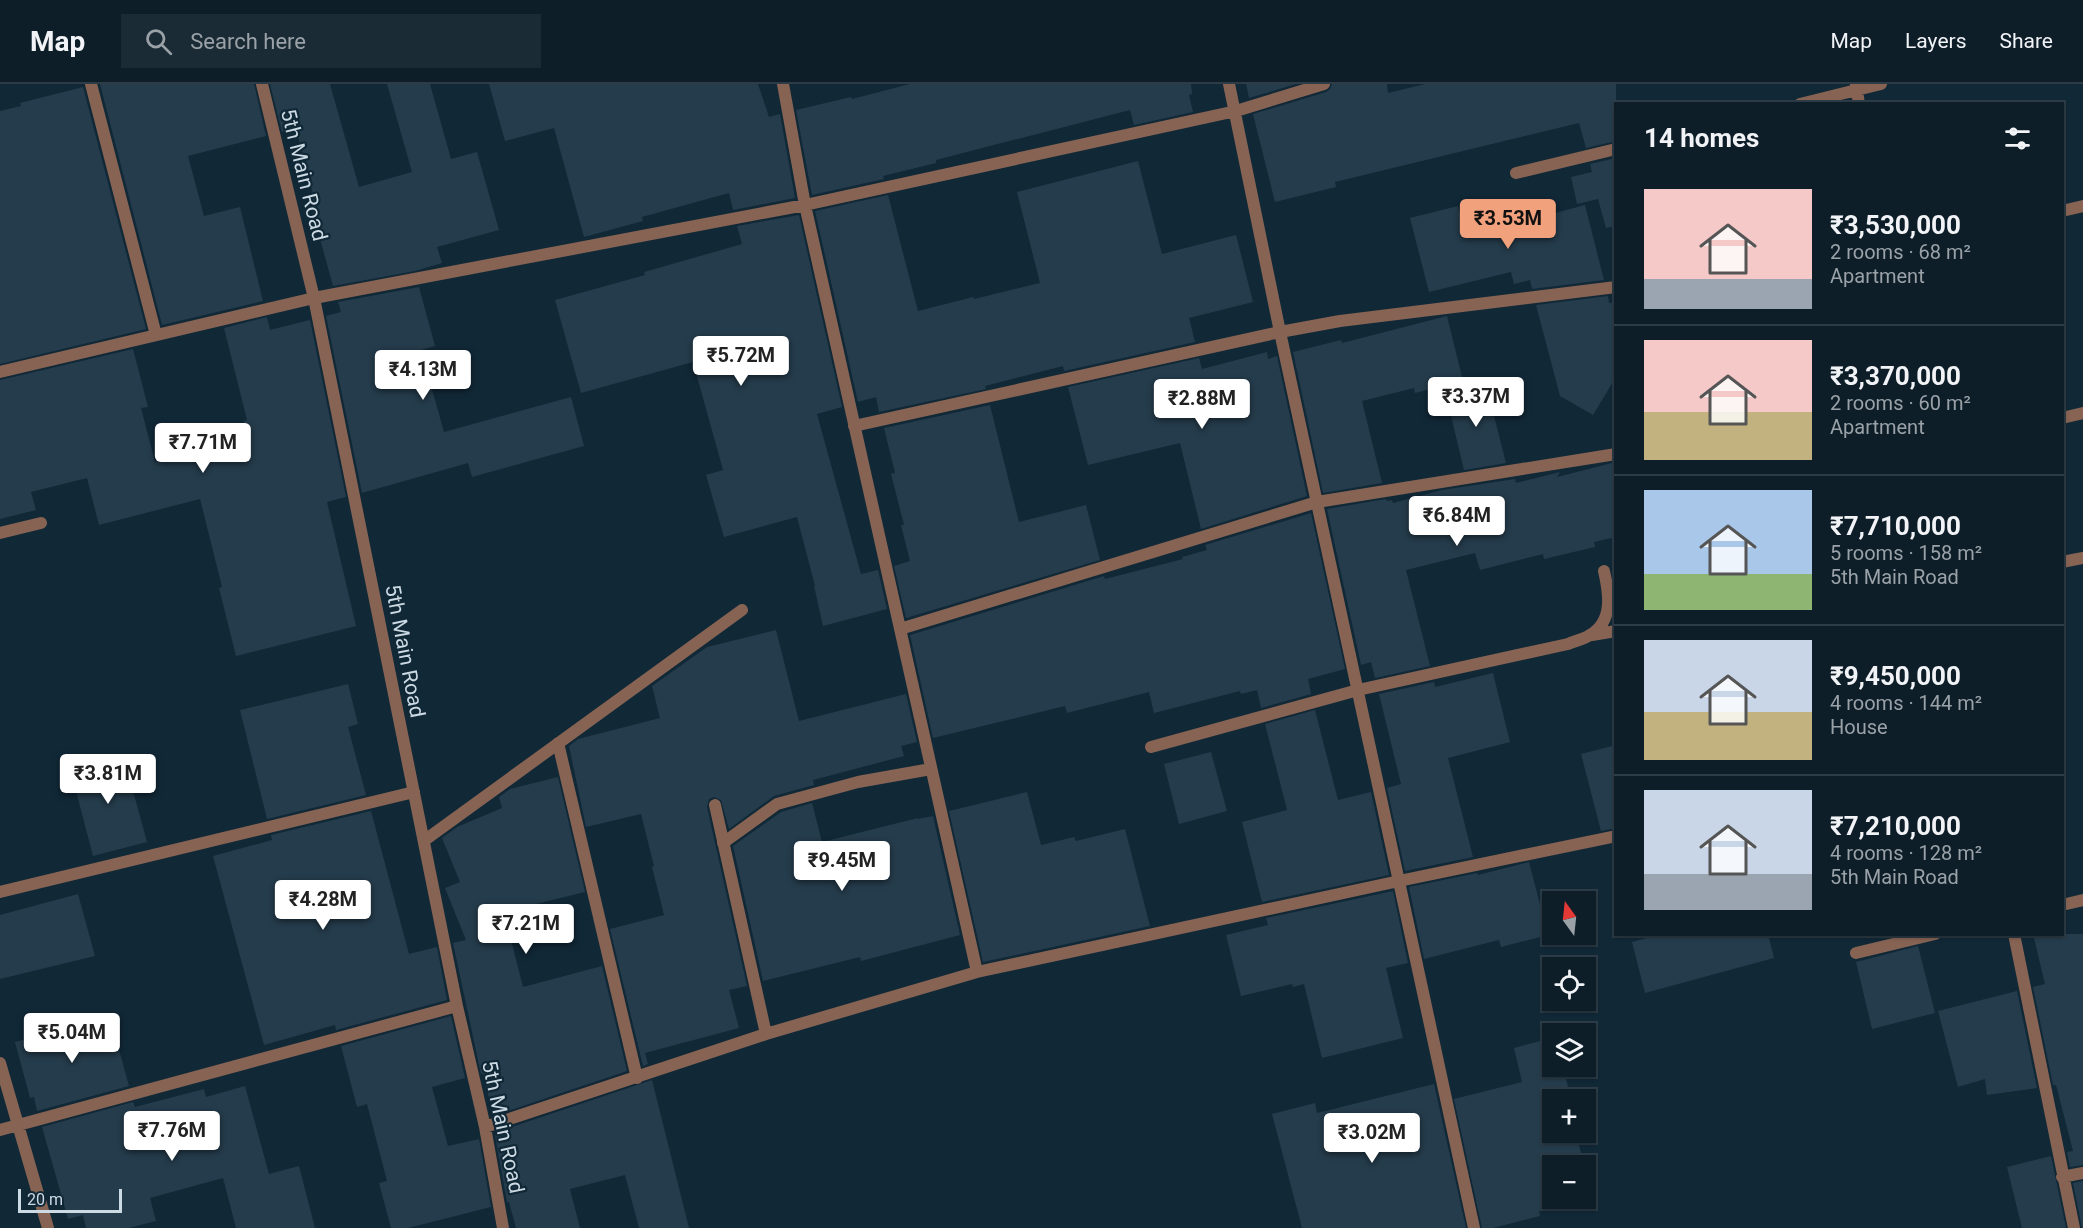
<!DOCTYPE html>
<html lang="en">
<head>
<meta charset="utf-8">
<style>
  body { margin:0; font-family:Roboto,sans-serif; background:#1b2b35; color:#f1f3f6; height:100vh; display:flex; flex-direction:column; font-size:22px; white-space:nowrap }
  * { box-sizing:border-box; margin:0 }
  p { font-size:20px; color:#9aa2a8 }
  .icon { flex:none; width:33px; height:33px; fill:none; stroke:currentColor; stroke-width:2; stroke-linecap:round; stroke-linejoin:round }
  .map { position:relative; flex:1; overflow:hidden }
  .drawer { position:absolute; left:1614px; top:18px; width:450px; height:834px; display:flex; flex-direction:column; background:#0d1e29; border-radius:0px; box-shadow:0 2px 4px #0004,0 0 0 2px #2d3c46 }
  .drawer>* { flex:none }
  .needle { width:39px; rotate:345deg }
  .fabs { position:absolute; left:1542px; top:807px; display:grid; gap:12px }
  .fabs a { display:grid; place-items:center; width:54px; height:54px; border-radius:0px; background:#0d1e29; box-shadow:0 2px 4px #0004,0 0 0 2px #2d3c46; font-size:30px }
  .scale { position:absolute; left:18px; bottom:15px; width:104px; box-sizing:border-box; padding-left:6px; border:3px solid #ccdae4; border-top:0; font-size:16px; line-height:21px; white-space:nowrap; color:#ccdae4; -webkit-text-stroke:4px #112837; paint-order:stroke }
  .price { position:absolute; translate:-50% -51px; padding:0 14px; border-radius:6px; background:#fff; color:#222; font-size:20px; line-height:39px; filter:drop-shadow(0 2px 3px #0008) }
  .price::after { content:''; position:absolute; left:50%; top:36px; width:18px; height:14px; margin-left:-9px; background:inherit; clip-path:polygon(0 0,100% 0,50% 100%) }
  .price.active { background:#f1a17c; color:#111 }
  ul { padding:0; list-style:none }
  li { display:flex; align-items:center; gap:18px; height:150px; padding:0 30px }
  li+li { border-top:2px solid #2d3c46 }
  li span { display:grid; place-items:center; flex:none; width:168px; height:120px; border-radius:0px; color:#555 }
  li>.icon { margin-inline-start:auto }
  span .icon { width:72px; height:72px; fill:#fffc; stroke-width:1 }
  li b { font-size:26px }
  h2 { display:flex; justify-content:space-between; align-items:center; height:72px; padding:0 30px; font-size:26px }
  header { display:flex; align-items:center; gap:36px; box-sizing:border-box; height:84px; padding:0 30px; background:#0d1e29; border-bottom:2px solid #2d3c46 }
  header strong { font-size:28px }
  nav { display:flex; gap:33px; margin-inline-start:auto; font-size:21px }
  .search { width:420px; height:54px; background:#1b2b35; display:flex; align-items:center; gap:15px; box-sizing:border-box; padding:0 21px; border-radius:0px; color:#9aa2a8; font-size:22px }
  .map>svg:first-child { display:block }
</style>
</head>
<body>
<header>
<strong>Map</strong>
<div class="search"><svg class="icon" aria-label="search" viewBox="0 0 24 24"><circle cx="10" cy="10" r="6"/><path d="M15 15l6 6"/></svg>Search here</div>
<nav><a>Map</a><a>Layers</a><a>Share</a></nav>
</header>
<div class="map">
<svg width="2083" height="1144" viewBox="0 0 2083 1144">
  <rect width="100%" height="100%" fill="#112837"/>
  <path fill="#253c4c" d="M 100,0 L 254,0 L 266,52 L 188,72 L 204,132 L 240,123 L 263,217 L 162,241 Z
    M 270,0 L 330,0 L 359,103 L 412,88 L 387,0 L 430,0 L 451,75 L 477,68 L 499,146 L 437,163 L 442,179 L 415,187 L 333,202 L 309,115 L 314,114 L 296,45 L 282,48 Z
    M 489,0 L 758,0 L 769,33 L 780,30 L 795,114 L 733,126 L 729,109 L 642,133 L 643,137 L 584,153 L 554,44 L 505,57 Z
    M 910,0 L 1191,0 L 1192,10 L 1189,11 L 1193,28 L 1134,41 L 1130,26 L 936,76 L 936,79 L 883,92 L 884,95 L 812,111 L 796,26 L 851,13 L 852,15 Z
    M 1246,0 L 1296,0 L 1249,14 Z
    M 1332,0 L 1387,0 L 1388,9 L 1425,0 L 1616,0 L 1616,57 L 1586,64 L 1579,39 L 1335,98 L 1336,103 L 1275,118 L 1253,30 L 1326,8 L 1330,5 Z
    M 83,3 L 146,245 L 0,280 L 0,27 L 21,22 L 20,19 Z
    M 1616,74 L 1616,142 L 1606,144 L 1598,115 L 1577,120 L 1571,93 L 1592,88 L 1590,80 Z
    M 1138,77 L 1162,170 L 1236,151 L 1253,218 L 1189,234 L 1195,258 L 1064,287 L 1063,282 L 985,302 L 986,305 L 879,328 L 876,313 L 858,318 L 815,127 L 888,111 L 918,227 L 973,213 L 974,215 L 1040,199 L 1017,108 Z
    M 1585,121 L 1604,196 L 1532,205 L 1530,196 L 1514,200 L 1511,188 L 1429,208 L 1410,134 L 1458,122 L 1466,153 Z
    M 799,131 L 842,323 L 817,330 L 861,490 L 878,486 L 887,525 L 823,542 L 814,502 L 815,502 L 797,433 L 724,453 L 706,391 L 723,386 L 693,278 L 581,309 L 555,216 L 645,191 L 644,188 L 742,160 L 737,142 Z
    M 419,203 L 435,262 L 421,266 L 444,348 L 571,313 L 584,362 L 472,393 L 468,379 L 362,409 L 326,232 L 341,228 L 338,218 Z
    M 1608,212 L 1609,219 L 1616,218 L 1616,293 L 1593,331 L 1560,312 L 1536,221 Z
    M 1447,232 L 1463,297 L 1415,309 L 1414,304 L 1362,317 L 1382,399 L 1323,409 L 1293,268 L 1341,256 L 1342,259 Z
    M 267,233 L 270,246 L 310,236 L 346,413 L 327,418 L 356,542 L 236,572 L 219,504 L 222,503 L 200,415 L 99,441 L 87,394 L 31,408 L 36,426 L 0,435 L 0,296 L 133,265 L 148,323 L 141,324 L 155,378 L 248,355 L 244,337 L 247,336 L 224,244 Z
    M 1267,268 L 1268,275 L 1277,272 L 1307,412 L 1201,445 L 1180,359 L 1088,381 L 1068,303 L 1199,274 L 1202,285 Z
    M 1486,300 L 1506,379 L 1464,386 L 1446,311 Z
    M 990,321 L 1019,438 L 1086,421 L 1100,476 L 906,534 L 894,482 L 910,477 L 901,441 L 904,441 L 891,390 L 895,389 L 884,344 Z
    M 1616,378 L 1616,453 L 1594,458 L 1595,463 L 1544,475 L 1543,470 L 1480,486 L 1475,469 L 1406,486 L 1430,582 L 1375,594 L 1371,578 L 1361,581 L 1327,425 L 1386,415 L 1387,417 L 1392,416 L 1393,419 L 1442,406 L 1515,395 L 1516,399 L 1560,388 L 1557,393 Z
    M 1311,429 L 1345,585 L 1308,595 L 1311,610 L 1261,624 L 1257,606 L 1241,610 L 1240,607 L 1154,629 L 1149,608 L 1067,629 L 1065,622 L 933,654 L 910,551 L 1104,492 L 1105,495 L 1183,475 L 1182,473 L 1207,466 L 1205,461 Z
    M 776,546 L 799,637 L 906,610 L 917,658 L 901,662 L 904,672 L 813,696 L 814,701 L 774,712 L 729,745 L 721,716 L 714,713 L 709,715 L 707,723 L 747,902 L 729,906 L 739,944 L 645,969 L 648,980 L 643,982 L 610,845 L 664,831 L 652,783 L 654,782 L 641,730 L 586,743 L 569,662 L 578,655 L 660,634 L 652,602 L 707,563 Z
    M 1493,589 L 1510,658 L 1448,674 L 1473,773 L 1405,787 L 1387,704 L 1401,700 L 1379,610 L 1434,598 L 1435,603 Z
    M 348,600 L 358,640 L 348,643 L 366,711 L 267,735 L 240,626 Z
    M 1315,626 L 1338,716 L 1371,708 L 1389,791 L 1262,818 L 1242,738 L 1287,726 L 1265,640 Z
    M 1616,661 L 1616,744 L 1601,747 L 1581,670 Z
    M 1211,668 L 1227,727 L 1179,740 L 1164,680 Z
    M 123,670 L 147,758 L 93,772 L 70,684 Z
    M 558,693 L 585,808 L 532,821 L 505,832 L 523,903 L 602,882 L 627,987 L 493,1032 L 483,989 L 481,990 L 453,859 L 466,856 L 445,804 L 460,798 L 442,754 L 457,743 L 502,724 L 499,713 L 510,705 Z
    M 1027,708 L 1041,761 L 1074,753 L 1076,757 L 1125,745 L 1150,842 L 983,878 L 949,727 Z
    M 812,719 L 822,758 L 918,734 L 918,735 L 933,732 L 960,851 L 861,877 L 860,873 L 763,897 L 733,762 L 781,728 Z
    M 371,727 L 409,870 L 437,863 L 447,916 L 336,946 L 335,941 L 264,961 L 213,772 L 272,756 L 271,751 Z
    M 1529,778 L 1548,851 L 1501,863 L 1499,856 L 1424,875 L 1409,803 L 1477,789 L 1478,791 Z
    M 1393,807 L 1408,879 L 1386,884 L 1403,954 L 1322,974 L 1304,900 L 1293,903 L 1292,900 L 1241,912 L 1226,851 L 1268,841 L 1266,834 Z
    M 78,810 L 95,872 L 0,895 L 0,831 Z
    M 1661,850 L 1768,850 L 1774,874 L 1645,909 L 1632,858 Z
    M 2033,850 L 2083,850 L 2083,1081 L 2070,1083 L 2067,1068 L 2073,1067 L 2056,1001 L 2053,1001 L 2033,903 L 2045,900 Z
    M 1918,862 L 1935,929 L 1872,945 L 1856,878 Z
    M 2017,907 L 2037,1004 L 1987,1011 L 1985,995 L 1958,1003 L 1938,927 Z
    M 451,932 L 465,994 L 432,1003 L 448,1062 L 479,1055 L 491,1123 L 408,1144 L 391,1144 L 379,1099 L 387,1097 L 367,1020 L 357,1023 L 341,962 Z
    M 110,933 L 129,1002 L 37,1027 L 34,1013 L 30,1014 L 15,958 Z
    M 1552,954 L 1552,982 L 1563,982 L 1571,1016 L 1552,1016 L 1552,1048 L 1576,1048 L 1584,1082 L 1552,1082 L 1552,1114 L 1586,1114 L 1586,1088 L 1592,1113 L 1539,1127 L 1540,1132 L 1493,1144 L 1482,1144 L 1454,1015 L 1522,998 L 1514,964 Z
    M 652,996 L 689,1144 L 639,1144 L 625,1091 L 570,1105 L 580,1144 L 516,1144 L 509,1118 L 507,1118 L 495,1051 L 498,1050 L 497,1048 Z
    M 1434,1000 L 1466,1144 L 1302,1144 L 1272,1030 L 1315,1019 L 1317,1029 Z
    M 245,1002 L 269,1090 L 299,1082 L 315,1144 L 236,1144 L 223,1094 L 150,1114 L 156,1137 L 129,1144 L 86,1144 L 83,1131 L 68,1135 L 42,1043 L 133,1018 L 135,1023 L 204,1005 L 206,1013 Z
    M 2051,1072 L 2066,1144 L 2022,1144 L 2007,1083 Z
    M 2083,1097 L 2083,1144 L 2082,1144 L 2073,1099 Z"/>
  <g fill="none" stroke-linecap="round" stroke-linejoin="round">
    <path stroke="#866353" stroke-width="12" d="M 91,0 L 156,251
      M 262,0 L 314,214 L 457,922 L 485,1043 L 503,1144
      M 783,0 L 805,121 L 977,888 L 1399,797 L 1616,752
      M 1229,0 L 1280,248 L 1474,1144
      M 1856,0 L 1859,20
      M 1800,20 L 1881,0
      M 1516,89 L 1616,65
      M 2062,127 L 2083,122
      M 0,288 L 314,214 L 805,121 L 1236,27 L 1324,0
      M 2062,334 L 2083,329
      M 854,342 L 1280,248 L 1340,237 L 1616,203
      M 0,449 L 41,439
      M 2062,478 L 2083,474
      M 900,545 L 1317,418 L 1616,370
      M 1592,551 L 1616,547
      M 558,659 L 637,994
      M 1151,663 L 1358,606 L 1568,560 C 1575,557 1584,555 1590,551 C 1614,537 1609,509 1604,487
      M 715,721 L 766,950
      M 425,756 L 742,526
      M 723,759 L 777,720 L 858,698 L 931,685
      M 0,808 L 414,708
      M 2062,821 L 2083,816
      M 2014,850 L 2074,1144
      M 1856,869 L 1935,850
      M 0,979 L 48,1144
      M 485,1043 L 766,950 L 977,888
      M 0,1046 L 457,922
      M 2062,1093 L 2083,1089"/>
  </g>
  <g text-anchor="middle" stroke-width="4.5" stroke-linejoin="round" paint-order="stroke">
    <g font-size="21" fill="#ccdae4" stroke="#112837">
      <text transform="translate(304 91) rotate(76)" y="7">5th Main Road</text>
      <text transform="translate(405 567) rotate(79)" y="7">5th Main Road</text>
      <text transform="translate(503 1043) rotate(78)" y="7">5th Main Road</text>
    </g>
  </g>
</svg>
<div class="fabs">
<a><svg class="needle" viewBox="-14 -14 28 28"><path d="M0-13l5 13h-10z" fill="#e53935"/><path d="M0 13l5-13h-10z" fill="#9aa2a8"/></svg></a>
<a><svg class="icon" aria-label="locate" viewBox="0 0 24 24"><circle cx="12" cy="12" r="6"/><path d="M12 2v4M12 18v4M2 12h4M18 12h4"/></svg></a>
<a><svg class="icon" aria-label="layers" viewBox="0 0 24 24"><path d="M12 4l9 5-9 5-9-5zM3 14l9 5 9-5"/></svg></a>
<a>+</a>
<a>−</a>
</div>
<div class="scale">20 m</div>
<b class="price active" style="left:1508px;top:166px">₹3.53M</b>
<b class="price" style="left:741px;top:303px">₹5.72M</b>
<b class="price" style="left:423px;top:317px">₹4.13M</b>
<b class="price" style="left:1476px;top:344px">₹3.37M</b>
<b class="price" style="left:1202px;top:346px">₹2.88M</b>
<b class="price" style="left:203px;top:390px">₹7.71M</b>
<b class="price" style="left:1457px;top:463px">₹6.84M</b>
<b class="price" style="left:108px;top:721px">₹3.81M</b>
<b class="price" style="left:842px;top:808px">₹9.45M</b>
<b class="price" style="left:323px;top:847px">₹4.28M</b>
<b class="price" style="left:526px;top:871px">₹7.21M</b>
<b class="price" style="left:72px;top:980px">₹5.04M</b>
<b class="price" style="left:172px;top:1078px">₹7.76M</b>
<b class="price" style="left:1372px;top:1080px">₹3.02M</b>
<section class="drawer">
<h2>14 homes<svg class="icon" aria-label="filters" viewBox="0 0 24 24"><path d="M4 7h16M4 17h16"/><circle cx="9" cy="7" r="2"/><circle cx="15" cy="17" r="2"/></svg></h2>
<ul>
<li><span style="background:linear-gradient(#f6c9c9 75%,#9aa5b1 0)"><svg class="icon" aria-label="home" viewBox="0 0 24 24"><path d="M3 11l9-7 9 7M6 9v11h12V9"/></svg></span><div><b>₹3,530,000</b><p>2 rooms · 68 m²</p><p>Apartment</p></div></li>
<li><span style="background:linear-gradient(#f6c9c9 60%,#c2b280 0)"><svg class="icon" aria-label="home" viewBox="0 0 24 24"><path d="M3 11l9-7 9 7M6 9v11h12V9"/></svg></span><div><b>₹3,370,000</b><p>2 rooms · 60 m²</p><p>Apartment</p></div></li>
<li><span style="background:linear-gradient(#a9c7e8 70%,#8fb573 0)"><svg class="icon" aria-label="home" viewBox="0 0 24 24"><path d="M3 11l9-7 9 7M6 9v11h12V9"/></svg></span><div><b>₹7,710,000</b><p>5 rooms · 158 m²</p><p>5th Main Road</p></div></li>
<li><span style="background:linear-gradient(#c9d6e8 60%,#c2b280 0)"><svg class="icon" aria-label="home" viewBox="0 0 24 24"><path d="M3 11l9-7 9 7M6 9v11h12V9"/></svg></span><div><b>₹9,450,000</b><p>4 rooms · 144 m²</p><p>House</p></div></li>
<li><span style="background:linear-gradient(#c9d6e8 70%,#9aa5b1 0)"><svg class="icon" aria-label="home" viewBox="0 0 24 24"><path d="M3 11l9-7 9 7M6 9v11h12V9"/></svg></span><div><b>₹7,210,000</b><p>4 rooms · 128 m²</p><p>5th Main Road</p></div></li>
</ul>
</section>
</div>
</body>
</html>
